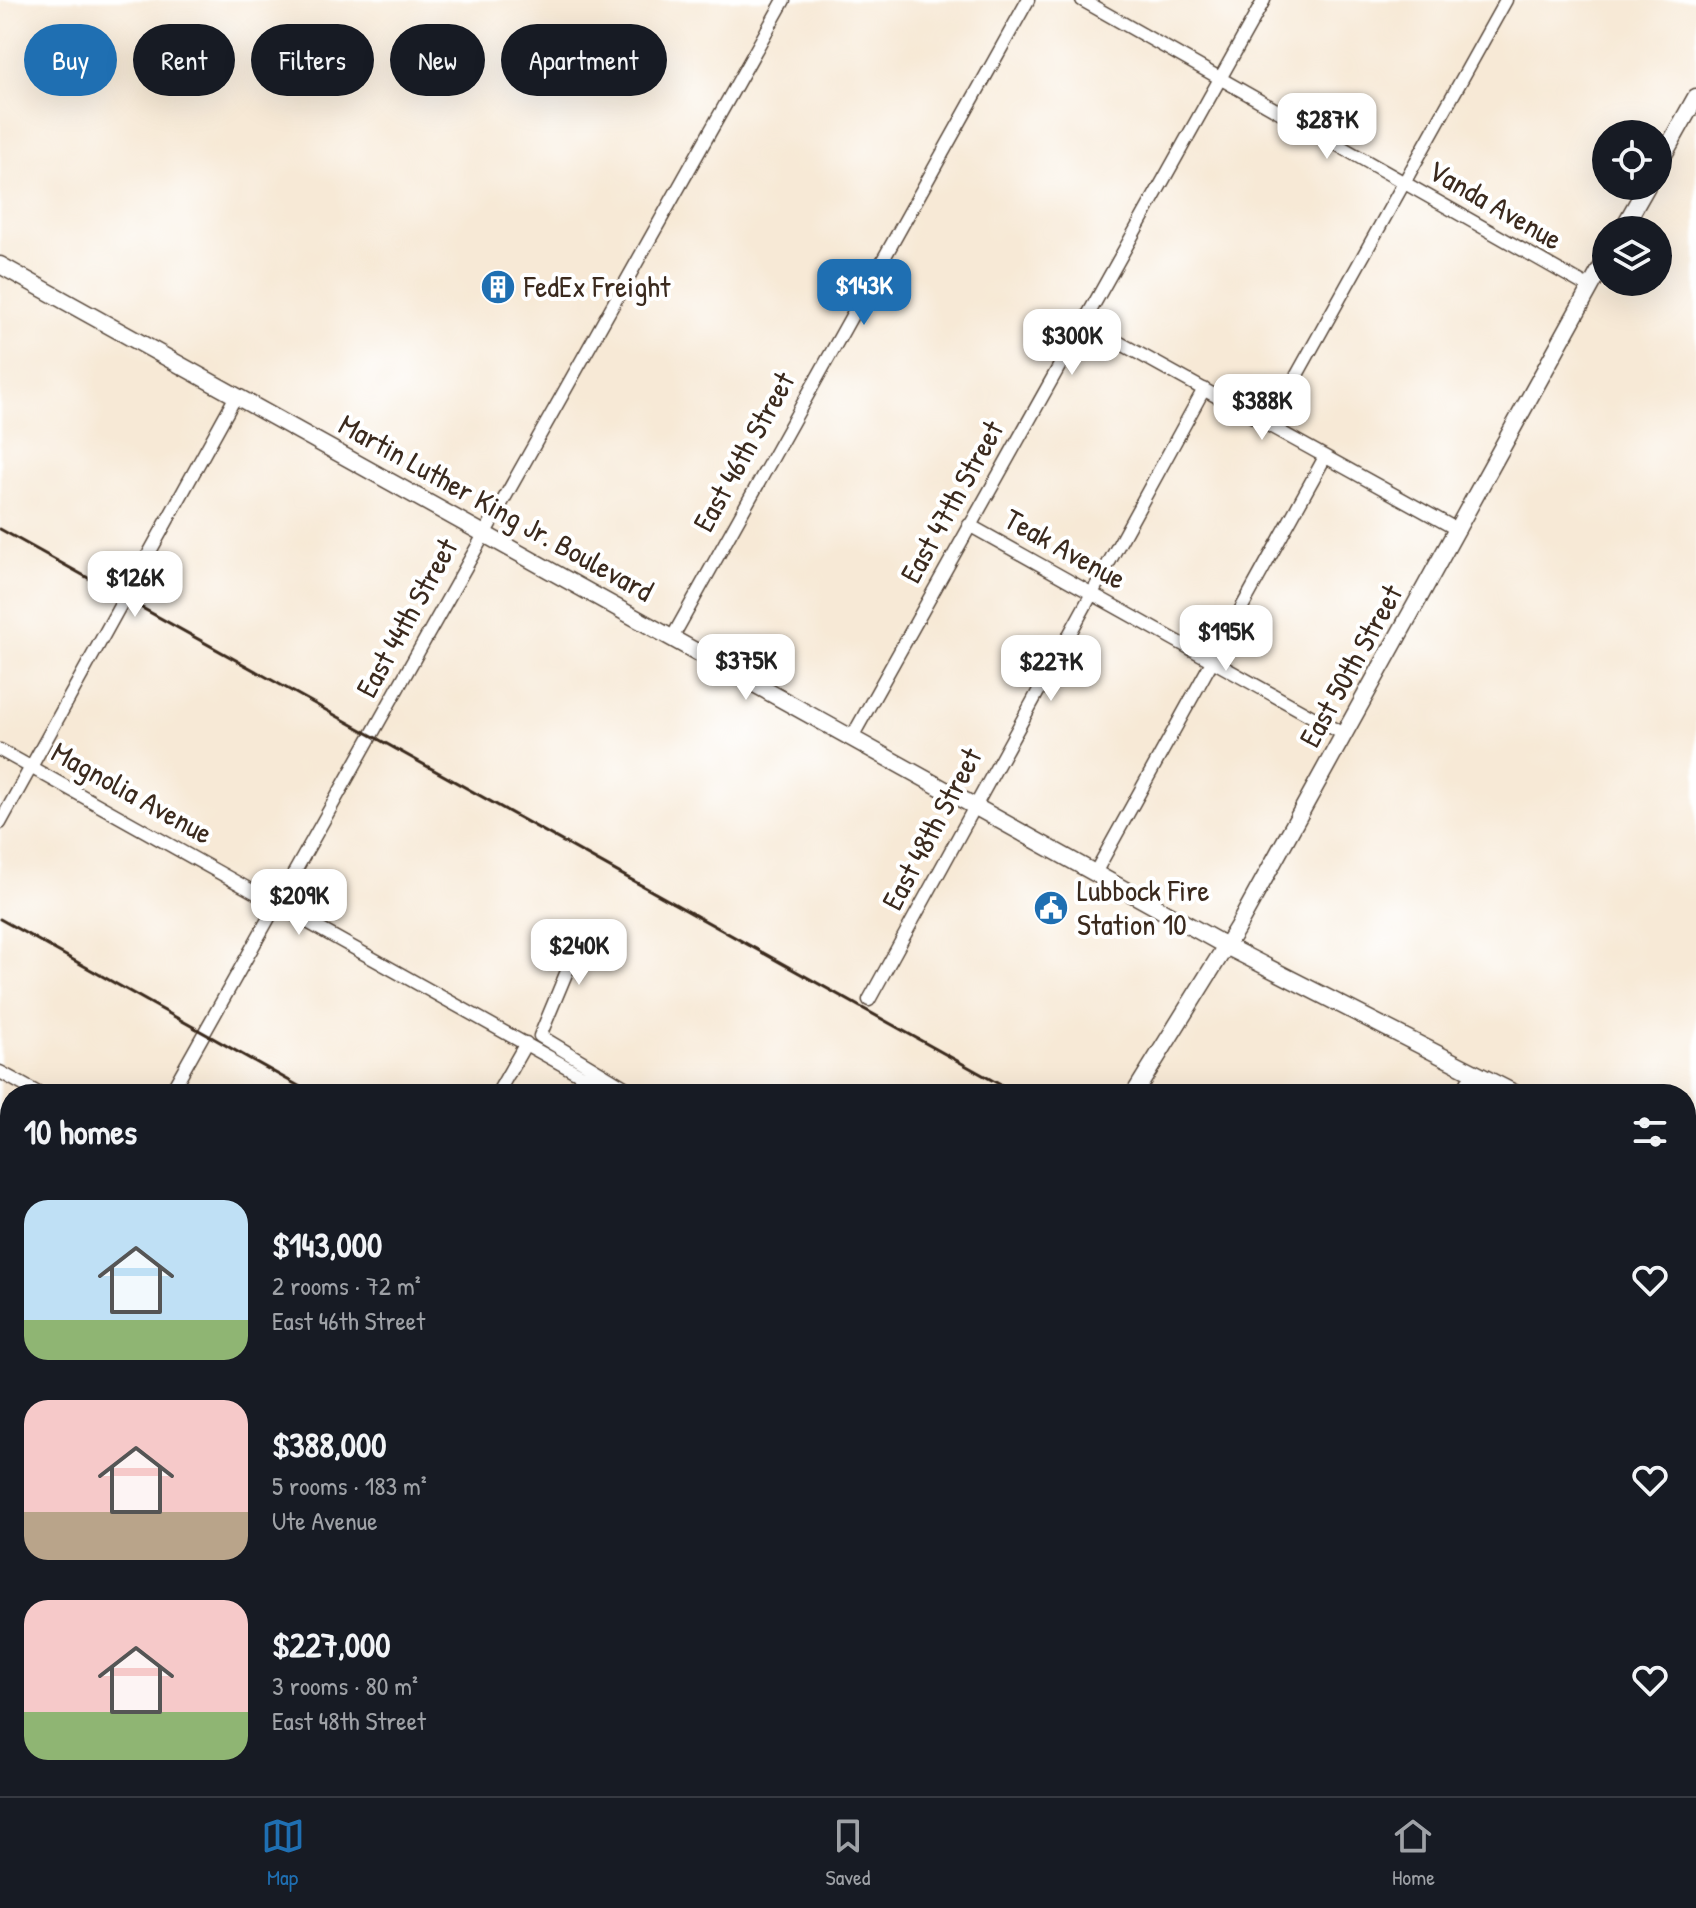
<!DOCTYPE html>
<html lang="en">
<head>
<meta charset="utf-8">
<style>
  body { margin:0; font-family:"Patrick Hand",sans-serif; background:#242831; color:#f1f3f6; height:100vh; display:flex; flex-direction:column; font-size:30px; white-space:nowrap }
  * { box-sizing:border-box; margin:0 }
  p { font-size:26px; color:#9ea1a6 }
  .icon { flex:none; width:44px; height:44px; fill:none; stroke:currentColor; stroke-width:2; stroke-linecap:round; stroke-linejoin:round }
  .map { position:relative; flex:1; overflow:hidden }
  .side { position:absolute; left:0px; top:1084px; width:1696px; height:712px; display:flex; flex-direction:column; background:#171b24; border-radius:32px 32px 0 0; box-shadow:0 8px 32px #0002 }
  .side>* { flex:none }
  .banner { position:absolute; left:24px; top:24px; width:800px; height:72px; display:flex; gap:16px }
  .fabs { position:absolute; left:1592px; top:120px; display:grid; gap:16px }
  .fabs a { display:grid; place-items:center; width:80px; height:80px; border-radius:50%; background:#171b24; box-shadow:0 8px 32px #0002; font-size:40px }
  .price { position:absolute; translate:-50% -68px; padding:0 18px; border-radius:16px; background:#fff; color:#222; font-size:26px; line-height:52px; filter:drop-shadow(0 2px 4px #0008) }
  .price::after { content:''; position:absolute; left:50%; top:48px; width:24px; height:18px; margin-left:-12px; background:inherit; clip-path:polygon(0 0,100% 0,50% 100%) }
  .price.on { background:#1f6fb2; color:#fff }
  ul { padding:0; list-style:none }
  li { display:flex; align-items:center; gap:24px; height:200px; padding:0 24px }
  li span { display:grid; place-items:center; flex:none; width:224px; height:160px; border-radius:24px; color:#555 }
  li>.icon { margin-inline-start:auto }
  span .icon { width:96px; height:96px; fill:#fffc; stroke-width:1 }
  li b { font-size:34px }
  h2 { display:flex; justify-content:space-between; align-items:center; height:96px; padding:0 24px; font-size:34px }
  .chip { padding:0 28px; border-radius:36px; background:#171b24; box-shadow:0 8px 32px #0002; font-size:28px; line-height:72px }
  .chip.on { background:#1f6fb2; color:#fff }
  .tab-bar { display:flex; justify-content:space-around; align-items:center; height:112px; border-top:2px solid #363941; background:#171b24; font-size:22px; color:#9ea1a6 }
  .tab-bar a { display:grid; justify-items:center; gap:4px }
  .tab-bar .on { color:#1f6fb2 }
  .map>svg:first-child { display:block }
</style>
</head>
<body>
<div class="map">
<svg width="1696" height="1796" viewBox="0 0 1696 1796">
  <rect width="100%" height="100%" fill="#fff"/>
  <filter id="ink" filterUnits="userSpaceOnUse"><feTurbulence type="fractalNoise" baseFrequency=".0125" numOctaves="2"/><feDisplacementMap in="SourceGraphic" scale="16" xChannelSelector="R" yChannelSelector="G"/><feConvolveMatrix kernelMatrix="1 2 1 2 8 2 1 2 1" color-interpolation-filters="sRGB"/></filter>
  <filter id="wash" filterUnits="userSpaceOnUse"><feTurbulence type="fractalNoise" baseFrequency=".006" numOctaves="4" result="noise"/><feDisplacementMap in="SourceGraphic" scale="32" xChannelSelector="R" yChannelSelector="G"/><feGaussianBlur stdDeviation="1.8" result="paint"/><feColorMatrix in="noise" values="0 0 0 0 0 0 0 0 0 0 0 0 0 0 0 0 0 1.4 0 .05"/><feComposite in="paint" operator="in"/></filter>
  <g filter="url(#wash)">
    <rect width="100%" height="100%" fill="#f7e9d6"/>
  </g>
  <g filter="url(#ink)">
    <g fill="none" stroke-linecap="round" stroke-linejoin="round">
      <g stroke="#57473a" stroke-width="15">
        <path id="minor" d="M 1082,0 L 1590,288
          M 1082,322 L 1458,530
          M 1269,425 L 1506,0
          M 969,525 L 1345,735
          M 672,638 L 1028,0
          M 852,737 L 1264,0
          M 0,750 L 615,1094
          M 0,823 L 236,396
          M 1095,873 L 1325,457
          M 585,928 L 540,1036 L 636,1094
          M 869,1000 L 1204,389
          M 0,1072 L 40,1094
          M 170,1094 L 784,0
          M 497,1094 L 526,1043
          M 1461,1094 L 1473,1072
          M 1686,1271 L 1696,1254
          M 0,1403 L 10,1385
          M 1686,1515 L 1696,1521
          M 1009,1786 L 1028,1796
          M 1594,1786 L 1612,1796
          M 106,1796 L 112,1786
          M 315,1796 L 320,1786
          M 1074,1796 L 1080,1786
          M 1396,1796 L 1401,1786"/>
      </g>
      <g stroke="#57473a" stroke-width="19">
        <path id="major" d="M 1658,165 L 1696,97
          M 1622,230 L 1647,186
          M 0,265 L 1226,946 L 1516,1094
          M 1134,1094 L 1237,928 L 1606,259
          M 1686,1185 L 1696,1190
          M 746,1796 L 751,1786"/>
      </g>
      <use href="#minor" stroke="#fff" stroke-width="12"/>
      <use href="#major" stroke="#fff" stroke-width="16"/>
      <path stroke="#3b2a1e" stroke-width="3" d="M 0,529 L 1017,1094
        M 0,919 L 313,1094
        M 0,1229 L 10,1234
        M 0,1244 L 10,1250
        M 0,1279 L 10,1280
        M 1686,1355 L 1696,1360
        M 0,1613 L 10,1609
        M 0,1711 L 10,1693
        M 417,1796 L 423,1786"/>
    </g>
  </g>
  <defs>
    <g id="building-disc" transform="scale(1.8)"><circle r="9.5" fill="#1f6fb2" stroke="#fff"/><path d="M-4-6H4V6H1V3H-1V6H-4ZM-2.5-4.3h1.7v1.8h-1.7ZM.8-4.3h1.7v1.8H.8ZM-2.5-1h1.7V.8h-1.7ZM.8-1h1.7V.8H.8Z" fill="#fff"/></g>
    <g id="civic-disc" transform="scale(1.8)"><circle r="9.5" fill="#1f6fb2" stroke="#fff"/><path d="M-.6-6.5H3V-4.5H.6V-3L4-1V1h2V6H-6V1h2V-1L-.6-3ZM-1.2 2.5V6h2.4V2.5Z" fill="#fff"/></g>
  </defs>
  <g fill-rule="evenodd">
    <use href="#building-disc" x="498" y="287"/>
    <use href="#civic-disc" x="1051" y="908"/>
  </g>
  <g text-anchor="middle" stroke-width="8" stroke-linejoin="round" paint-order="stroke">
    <g font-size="30" fill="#3b2a1e" stroke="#fff">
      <text transform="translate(1495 205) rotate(30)" y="10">Vanda Avenue</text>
      <text transform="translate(744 452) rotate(-61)" y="10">East 46th Street</text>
      <text transform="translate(952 502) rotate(-61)" y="10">East 47th Street</text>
      <text transform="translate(496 508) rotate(29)" y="10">Martin Luther King Jr. Boulevard</text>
      <text transform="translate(1065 549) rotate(29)" y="10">Teak Avenue</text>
      <text transform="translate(407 618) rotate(-61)" y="10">East 44th Street</text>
      <text transform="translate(1351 666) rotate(-61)" y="10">East 50th Street</text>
      <text transform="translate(132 793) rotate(29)" y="10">Magnolia Avenue</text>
      <text transform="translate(932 829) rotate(-62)" y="10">East 48th Street</text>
    </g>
    <g font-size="30" fill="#3b2a1e" stroke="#fff" text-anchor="start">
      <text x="524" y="297">FedEx Freight</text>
      <text x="1077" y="901">Lubbock Fire<tspan x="1077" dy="34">Station 10</tspan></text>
    </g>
  </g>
</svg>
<div class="fabs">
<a><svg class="icon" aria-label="locate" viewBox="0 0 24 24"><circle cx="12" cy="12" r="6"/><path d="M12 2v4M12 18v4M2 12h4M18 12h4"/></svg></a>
<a><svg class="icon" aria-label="layers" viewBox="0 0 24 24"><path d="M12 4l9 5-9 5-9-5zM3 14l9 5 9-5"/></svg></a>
</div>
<b class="price" style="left:1327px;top:161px">$287K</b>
<b class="price on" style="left:864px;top:327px">$143K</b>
<b class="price" style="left:1072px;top:377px">$300K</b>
<b class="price" style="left:1262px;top:442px">$388K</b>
<b class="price" style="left:135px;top:619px">$126K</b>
<b class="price" style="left:1226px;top:673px">$195K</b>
<b class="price" style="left:746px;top:702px">$375K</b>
<b class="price" style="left:1051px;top:703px">$227K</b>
<b class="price" style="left:299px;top:937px">$209K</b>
<b class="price" style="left:579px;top:987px">$240K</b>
<div class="banner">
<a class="chip on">Buy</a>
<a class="chip">Rent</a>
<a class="chip">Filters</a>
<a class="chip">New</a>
<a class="chip">Apartment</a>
</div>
<section class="side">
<h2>10 homes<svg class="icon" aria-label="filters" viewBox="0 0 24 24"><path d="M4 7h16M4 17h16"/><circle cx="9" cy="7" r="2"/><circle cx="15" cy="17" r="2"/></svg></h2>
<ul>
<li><span style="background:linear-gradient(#bfe0f5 75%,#8fb573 0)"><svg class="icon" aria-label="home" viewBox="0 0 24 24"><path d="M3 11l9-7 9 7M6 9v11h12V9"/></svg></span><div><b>$143,000</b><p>2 rooms · 72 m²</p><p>East 46th Street</p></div><svg class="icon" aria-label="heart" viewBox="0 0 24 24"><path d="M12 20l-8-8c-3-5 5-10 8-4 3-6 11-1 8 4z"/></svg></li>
<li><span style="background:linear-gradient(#f6c9c9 70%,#b9a48a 0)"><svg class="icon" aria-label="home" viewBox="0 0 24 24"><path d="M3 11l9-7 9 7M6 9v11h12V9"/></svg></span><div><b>$388,000</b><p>5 rooms · 183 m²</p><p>Ute Avenue</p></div><svg class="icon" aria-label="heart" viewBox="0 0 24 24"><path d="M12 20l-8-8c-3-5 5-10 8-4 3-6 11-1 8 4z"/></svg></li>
<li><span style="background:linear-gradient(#f6c9c9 70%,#8fb573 0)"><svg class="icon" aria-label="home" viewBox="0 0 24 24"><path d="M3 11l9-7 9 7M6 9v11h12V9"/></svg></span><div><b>$227,000</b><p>3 rooms · 80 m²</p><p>East 48th Street</p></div><svg class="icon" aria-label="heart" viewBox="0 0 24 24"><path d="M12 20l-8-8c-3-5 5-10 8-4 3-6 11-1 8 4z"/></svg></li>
</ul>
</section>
</div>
<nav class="tab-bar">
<a class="on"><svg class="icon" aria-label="map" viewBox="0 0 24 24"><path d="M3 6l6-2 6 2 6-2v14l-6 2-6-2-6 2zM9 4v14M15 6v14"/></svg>Map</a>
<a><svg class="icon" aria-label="saved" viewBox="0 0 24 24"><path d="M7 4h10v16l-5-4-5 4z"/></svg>Saved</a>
<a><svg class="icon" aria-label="home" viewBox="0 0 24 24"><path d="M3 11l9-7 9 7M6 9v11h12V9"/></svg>Home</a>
</nav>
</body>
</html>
